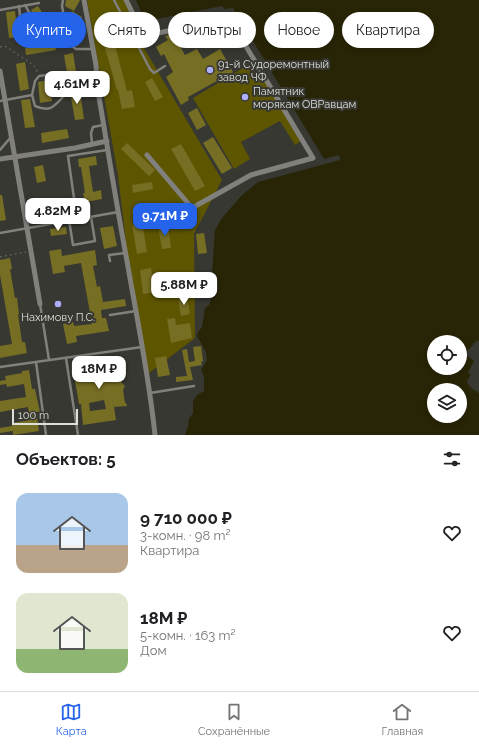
<!DOCTYPE html>
<html lang="ru">
<head>
<meta charset="utf-8">
<style>
  body { margin:0; font-family:Raleway,sans-serif; background:#f2f2f2; color:#202124; height:100vh; display:flex; flex-direction:column; font-size:15px; white-space:nowrap }
  * { box-sizing:border-box; margin:0 }
  p { font-size:13px; color:#757577 }
  .icon { flex:none; width:22px; height:22px; fill:none; stroke:currentColor; stroke-width:2; stroke-linecap:round; stroke-linejoin:round }
  .map { position:relative; height:435px; overflow:hidden }
  .details { display:flex; flex-direction:column; background:#fff; flex:1 }
  .details>* { flex:none }
  .guide { position:absolute; left:12px; top:12px; width:455px; height:36px; display:flex; gap:8px }
  .controls { position:absolute; left:427px; top:335px; display:grid; gap:8px }
  .controls a { display:grid; place-items:center; width:40px; height:40px; border-radius:50%; background:#fff; box-shadow:0 2px 6px #0003; font-size:20px }
  .scale { position:absolute; left:12px; bottom:10px; width:66px; box-sizing:border-box; padding-left:4px; border:2px solid #dfdfdb; border-top:0; font-size:11px; line-height:14px; white-space:nowrap; color:#dfdfdb; -webkit-text-stroke:3px #383832; paint-order:stroke }
  .price { position:absolute; translate:-50% -34px; padding:0 9px; border-radius:8px; background:#fff; color:#222; font-size:13px; line-height:26px; filter:drop-shadow(0 1px 2px #0008) }
  .price::after { content:''; position:absolute; left:50%; top:24px; width:12px; height:9px; margin-left:-6px; background:inherit; clip-path:polygon(0 0,100% 0,50% 100%) }
  .price.selected { background:#2563eb; color:#fff }
  ul { padding:0; list-style:none }
  li { display:flex; align-items:center; gap:12px; height:100px; padding:0 16px }
  li span { display:grid; place-items:center; flex:none; width:112px; height:80px; border-radius:12px; color:#555 }
  li>.icon { margin-inline-start:auto }
  span .icon { width:48px; height:48px; fill:#fffc; stroke-width:1 }
  li b { font-size:17px }
  h2 { display:flex; justify-content:space-between; align-items:center; height:48px; padding:0 16px; font-size:17px }
  .chip { padding:0 14px; border-radius:18px; background:#fff; box-shadow:0 2px 6px #0003; font-size:14px; line-height:36px }
  .chip.selected { background:#2563eb; color:#fff }
  .dock { display:flex; justify-content:space-around; align-items:center; height:56px; border-top:1px solid #e0e0e0; background:#fff; font-size:11px; color:#757577 }
  .dock a { display:grid; justify-items:center; gap:2px }
  .dock .selected { color:#2563eb }
  .map>svg:first-child { display:block }
</style>
</head>
<body>
<div class="map">
<svg width="479" height="435" viewBox="0 0 479 435">
  <rect width="100%" height="100%" fill="#383832"/>
  <path fill="#5d5500" d="M 87,0 L 129,0 L 143,29 L 135,33 L 222,180 L 194,234 L 195,338 L 149,373 L 128,259 L 118,175 Z
    M 248,65 L 253,72 L 259,70 L 301,141 L 295,145 L 280,121 L 241,142 L 250,159 L 234,169 L 193,98 Z"/>
  <path fill="#282506" fill-rule="evenodd" d="M 136,0 L 479,0 L 479,341 L 477,340 L 465,354 L 474,361 L 468,373 L 471,374 L 467,382 L 471,388 L 479,393 L 479,435 L 185,435 L 188,426 L 189,419 L 193,413 L 193,401 L 197,395 L 204,391 L 204,377 L 201,370 L 207,360 L 206,352 L 197,336 L 198,332 L 202,327 L 205,308 L 209,305 L 212,295 L 214,277 L 212,274 L 215,230 L 222,218 L 242,195 L 258,182 L 340,160 L 339,155 L 324,159 L 233,8 L 224,9 L 222,6 L 152,20 L 152,25 L 147,25 ZM 434,342 L 460,342 L 460,368 L 434,368 ZM 434,390 L 460,390 L 460,416 L 434,416 Z"/>
  <path fill="#766e23" fill-rule="evenodd" d="M 66,0 L 80,0 L 74,11 L 65,6 Z
    M 38,6 L 51,27 L 43,32 L 31,10 Z
    M 15,11 L 18,37 L 9,38 L 6,12 Z
    M 72,11 L 82,17 L 76,28 L 68,24 L 67,20 Z
    M 74,30 L 83,35 L 78,46 L 72,42 L 70,37 Z
    M 173,34 L 185,55 L 197,49 L 203,59 L 220,49 L 233,72 L 188,97 L 189,100 L 181,105 L 166,77 L 173,72 L 164,54 L 161,56 L 156,47 L 168,40 L 165,36 Z
    M 54,42 L 56,50 L 26,55 L 25,48 Z
    M 115,45 L 127,91 L 132,90 L 135,107 L 122,109 L 118,90 L 117,90 L 105,48 Z
    M 73,53 L 78,83 L 69,84 L 64,55 Z
    M 25,62 L 29,89 L 20,91 L 16,64 Z
    M 152,78 L 163,97 L 155,101 L 145,82 Z
    M 49,80 L 50,87 L 59,86 L 61,92 L 51,94 L 52,101 L 40,103 L 38,82 Z
    M 80,91 L 84,119 L 75,120 L 70,92 Z
    M 30,99 L 35,127 L 25,128 L 21,100 Z
    M 197,108 L 206,125 L 197,130 L 188,113 Z
    M 67,129 L 69,138 L 42,143 L 41,133 Z
    M 213,137 L 232,168 L 222,174 L 203,143 Z
    M 127,143 L 155,170 L 149,176 L 121,149 Z
    M 181,144 L 205,186 L 195,191 L 171,149 Z
    M 96,156 L 97,165 L 89,166 L 93,192 L 101,190 L 102,199 L 85,202 L 83,193 L 85,193 L 81,167 L 79,167 L 78,159 Z
    M 43,165 L 46,181 L 37,183 L 34,167 Z
    M 152,182 L 153,189 L 133,193 L 132,185 Z
    M 0,195 L 2,195 L 6,220 L 0,221 Z
    M 180,203 L 185,220 L 181,221 L 175,204 Z
    M 142,208 L 147,227 L 143,228 L 147,252 L 137,254 L 132,225 L 141,224 L 139,215 L 133,216 L 132,210 Z
    M 168,224 L 171,248 L 162,249 L 158,226 Z
    M 113,226 L 117,246 L 104,249 L 100,228 Z
    M 66,227 L 67,234 L 51,236 L 50,229 Z
    M 204,233 L 207,253 L 198,254 L 196,234 Z
    M 61,249 L 62,256 L 95,250 L 97,265 L 93,266 L 97,287 L 100,286 L 103,302 L 125,299 L 126,306 L 101,310 L 102,318 L 106,318 L 109,331 L 76,336 L 77,342 L 67,344 L 63,324 L 73,322 L 74,326 L 92,324 L 81,263 L 64,266 L 65,272 L 53,274 L 49,251 Z
    M 10,258 L 12,269 L 10,269 L 15,298 L 17,298 L 19,314 L 18,314 L 22,342 L 25,342 L 27,353 L 0,358 L 0,346 L 12,344 L 0,275 L 0,260 Z
    M 151,268 L 155,292 L 143,294 L 140,270 Z
    M 187,297 L 190,314 L 181,316 L 178,298 Z
    M 175,318 L 176,325 L 190,323 L 192,338 L 171,343 L 167,319 Z
    M 201,346 L 203,361 L 201,362 L 202,365 L 190,367 L 193,380 L 176,382 L 176,377 L 187,376 L 182,350 L 187,349 L 189,362 L 195,361 L 193,347 Z
    M 105,356 L 107,366 L 120,365 L 121,382 L 125,386 L 123,390 L 125,403 L 126,403 L 127,406 L 114,407 L 116,420 L 83,425 L 81,404 L 79,404 L 75,381 L 78,381 L 76,373 L 74,373 L 72,361 ZM 99,369 L 100,377 L 85,380 L 84,372 ZM 104,400 L 106,409 L 90,411 L 89,403 Z
    M 166,356 L 170,375 L 158,377 L 155,358 Z
    M 29,370 L 32,389 L 35,389 L 40,412 L 36,412 L 39,431 L 13,435 L 13,431 L 0,433 L 0,428 L 12,426 L 12,423 L 30,420 L 28,407 L 0,412 L 0,401 L 26,397 L 24,384 L 7,387 L 6,384 L 0,385 L 0,381 L 6,380 L 5,376 L 22,373 L 22,371 Z"/>
  <g fill="none" stroke-linecap="round" stroke-linejoin="round">
    <path stroke="#71716c" stroke-width="1" stroke-dasharray="2 3" stroke-linecap="butt" d="M 0,47 L 5,46 L 32,64 L 36,68 L 37,72
      M 0,257 L 26,252"/>
    <path stroke="#81807d" stroke-width="2.5" d="M 63,0 L 62,6 L 69,44 L 76,49 L 92,49
      M 114,0 L 150,69 L 154,73 L 165,66
      M 25,5 L 42,35
      M 19,6 L 22,37
      M 0,10 L 39,3
      M 32,95 L 35,106 C 49,112 53,108 63,97
      M 0,101 L 32,95 L 35,81 L 39,76 L 47,75
      M 92,143 L 91,133 L 93,127 L 103,125
      M 0,150 L 11,137
      M 77,219 L 68,156 L 107,150
      M 69,220 L 73,245 L 95,241 L 91,217
      M 0,233 L 118,212
      M 110,261 L 109,255 L 125,253
      M 40,304 L 49,360
      M 110,315 L 136,311
      M 66,358 L 78,435
      M 36,362 L 46,435
      M 0,367 L 142,347
      M 150,393 L 194,386"/>
    <path stroke="#81807d" stroke-width="5" d="M 84,0 L 96,65 L 97,85 C 107,144 116,203 127,261 C 137,319 149,376 155,435
      M 126,0 L 144,36 L 229,18 L 313,158 L 251,175 L 192,208 L 147,155
      M 0,71 L 40,304
      M 0,159 L 75,148 L 107,141"/>
  </g>
  <g fill="#aeaefb" stroke="#383832" stroke-width="1.5">
    <circle cx="210" cy="70" r="4"/>
    <circle cx="245" cy="97" r="4"/>
    <circle cx="58" cy="304" r="4"/>
  </g>
  <g text-anchor="middle" stroke-width="4" stroke-linejoin="round" paint-order="stroke">
    <g font-size="11" fill="#dfdfdb" stroke="#383832" text-anchor="start">
      <text x="218" y="68">91-й Судоремонтный<tspan x="218" dy="13">завод ЧФ</tspan></text>
      <text x="253" y="95">Памятник<tspan x="253" dy="13">морякам ОВРавцам</tspan></text>
      <text x="58" y="321" text-anchor="middle">Нахимову П.С.</text>
    </g>
  </g>
</svg>
<div class="controls">
<a><svg class="icon" aria-label="locate" viewBox="0 0 24 24"><circle cx="12" cy="12" r="6"/><path d="M12 2v4M12 18v4M2 12h4M18 12h4"/></svg></a>
<a><svg class="icon" aria-label="layers" viewBox="0 0 24 24"><path d="M12 4l9 5-9 5-9-5zM3 14l9 5 9-5"/></svg></a>
</div>
<div class="scale">100 m</div>
<b class="price" style="left:77px;top:105px">4.61M ₽</b>
<b class="price" style="left:58px;top:232px">4.82M ₽</b>
<b class="price selected" style="left:165px;top:237px">9.71M ₽</b>
<b class="price" style="left:184px;top:306px">5.88M ₽</b>
<b class="price" style="left:99px;top:390px">18M ₽</b>
<div class="guide">
<a class="chip selected">Купить</a>
<a class="chip">Снять</a>
<a class="chip">Фильтры</a>
<a class="chip">Новое</a>
<a class="chip">Квартира</a>
</div>
</div>
<section class="details">
<h2>Объектов: 5<svg class="icon" aria-label="filters" viewBox="0 0 24 24"><path d="M4 7h16M4 17h16"/><circle cx="9" cy="7" r="2"/><circle cx="15" cy="17" r="2"/></svg></h2>
<ul>
<li><span style="background:linear-gradient(#a9c7e8 65%,#b9a48a 0)"><svg class="icon" aria-label="home" viewBox="0 0 24 24"><path d="M3 11l9-7 9 7M6 9v11h12V9"/></svg></span><div><b>9 710 000 ₽</b><p>3-комн. · 98 m²</p><p>Квартира</p></div><svg class="icon" aria-label="heart" viewBox="0 0 24 24"><path d="M12 20l-8-8c-3-5 5-10 8-4 3-6 11-1 8 4z"/></svg></li>
<li><span style="background:linear-gradient(#dfe7d0 70%,#8fb573 0)"><svg class="icon" aria-label="home" viewBox="0 0 24 24"><path d="M3 11l9-7 9 7M6 9v11h12V9"/></svg></span><div><b>18M ₽</b><p>5-комн. · 163 m²</p><p>Дом</p></div><svg class="icon" aria-label="heart" viewBox="0 0 24 24"><path d="M12 20l-8-8c-3-5 5-10 8-4 3-6 11-1 8 4z"/></svg></li>
</ul>
</section>
<nav class="dock">
<a class="selected"><svg class="icon" aria-label="map" viewBox="0 0 24 24"><path d="M3 6l6-2 6 2 6-2v14l-6 2-6-2-6 2zM9 4v14M15 6v14"/></svg>Карта</a>
<a><svg class="icon" aria-label="saved" viewBox="0 0 24 24"><path d="M7 4h10v16l-5-4-5 4z"/></svg>Сохранённые</a>
<a><svg class="icon" aria-label="home" viewBox="0 0 24 24"><path d="M3 11l9-7 9 7M6 9v11h12V9"/></svg>Главная</a>
</nav>
</body>
</html>
